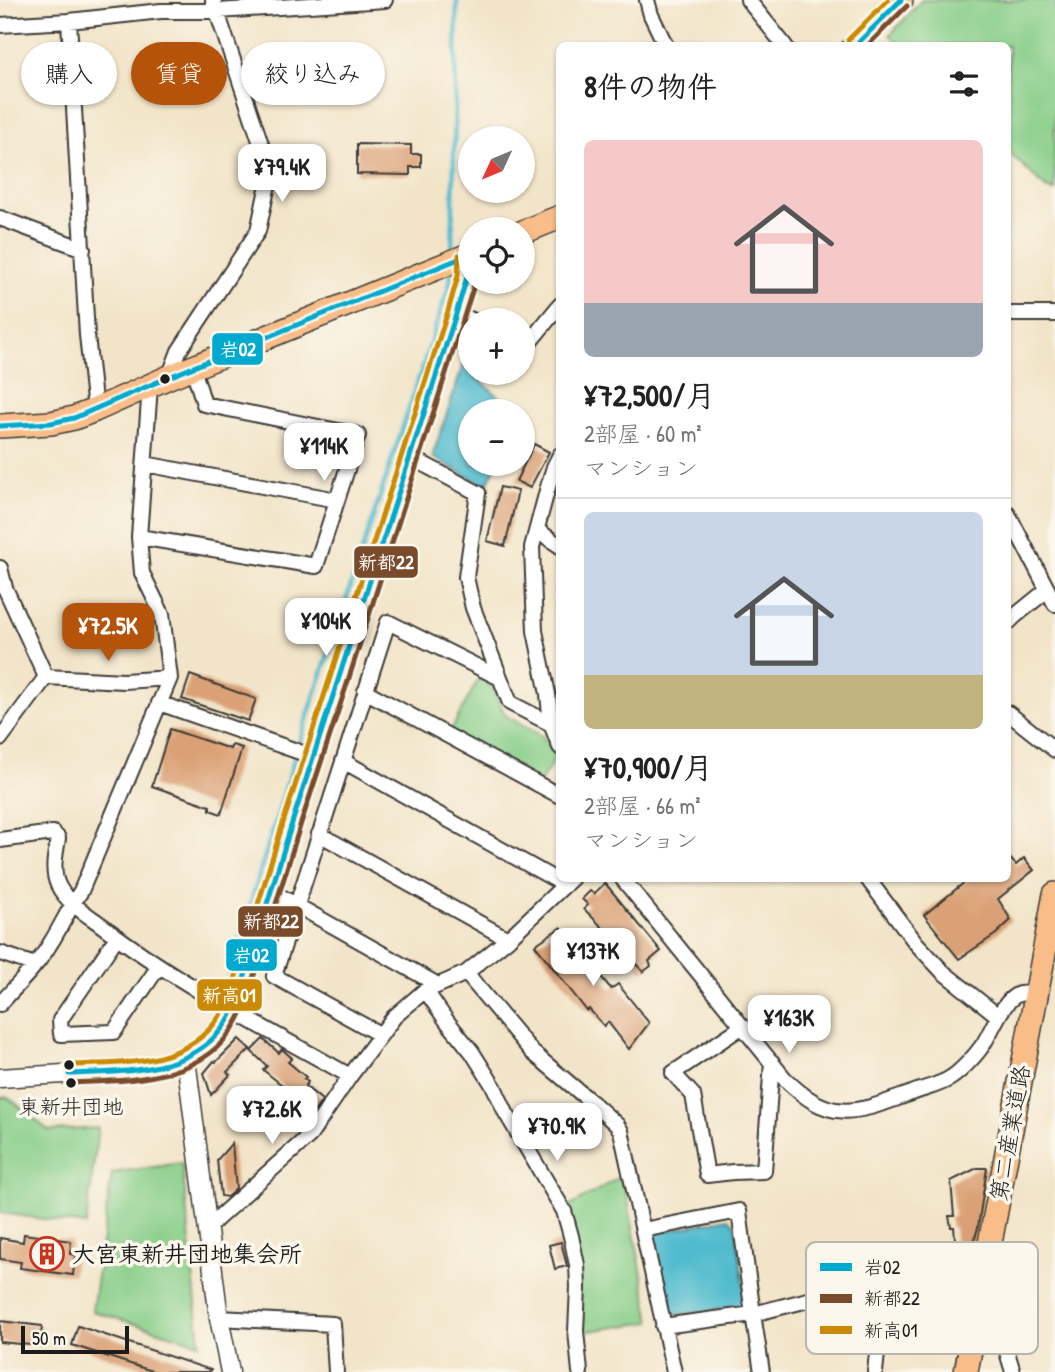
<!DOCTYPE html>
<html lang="ja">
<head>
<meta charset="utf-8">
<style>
  body { margin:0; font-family:"Patrick Hand","Klee One",sans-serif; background:#f2f2f2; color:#222; height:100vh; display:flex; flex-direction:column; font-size:26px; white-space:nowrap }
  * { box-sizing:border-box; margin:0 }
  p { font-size:23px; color:#767676 }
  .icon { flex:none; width:38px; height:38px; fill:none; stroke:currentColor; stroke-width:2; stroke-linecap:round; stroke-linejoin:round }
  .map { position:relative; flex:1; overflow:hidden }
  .side { position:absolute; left:556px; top:42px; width:455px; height:840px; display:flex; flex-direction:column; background:#fff; border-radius:10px; box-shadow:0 2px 5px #0004 }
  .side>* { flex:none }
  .hud { position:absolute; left:21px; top:42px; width:430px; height:63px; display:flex; gap:14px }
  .needle { width:46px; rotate:226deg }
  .tools { position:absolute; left:458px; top:126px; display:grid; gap:14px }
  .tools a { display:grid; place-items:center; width:77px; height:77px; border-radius:50%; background:#fff; box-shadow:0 2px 5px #0004; font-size:35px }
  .scale { position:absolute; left:21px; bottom:18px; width:108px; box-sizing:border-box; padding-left:7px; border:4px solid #1c1c1c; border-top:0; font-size:19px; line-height:24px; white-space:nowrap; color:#1c1c1c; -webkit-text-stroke:5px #fbf7ec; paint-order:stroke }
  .price { position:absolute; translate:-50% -60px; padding:0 16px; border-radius:14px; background:#fff; color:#222; font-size:23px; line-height:46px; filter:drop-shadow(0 2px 4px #0008) }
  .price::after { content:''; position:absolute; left:50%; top:42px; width:21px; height:16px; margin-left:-10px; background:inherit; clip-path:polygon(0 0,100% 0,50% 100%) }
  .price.on { background:#b45309; color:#fff }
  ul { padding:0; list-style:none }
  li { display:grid; align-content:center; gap:14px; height:371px; padding:0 28px }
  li+li { border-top:2px solid #e0e0e0 }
  li span { display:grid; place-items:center; height:217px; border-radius:10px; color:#555 }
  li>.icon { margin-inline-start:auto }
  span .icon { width:126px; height:126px; fill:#fffc; stroke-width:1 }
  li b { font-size:30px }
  h2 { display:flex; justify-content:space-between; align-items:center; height:84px; padding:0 28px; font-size:30px }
  .chip { padding:0 24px; border-radius:32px; background:#fff; box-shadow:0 2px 5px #0004; font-size:24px; line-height:63px }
  .chip.on { background:#b45309; color:#fff }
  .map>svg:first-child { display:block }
</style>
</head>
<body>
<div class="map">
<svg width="1055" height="1372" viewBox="0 0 1055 1372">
  <rect width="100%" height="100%" fill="#fbf7ec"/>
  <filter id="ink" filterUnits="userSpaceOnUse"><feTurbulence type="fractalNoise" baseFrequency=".0143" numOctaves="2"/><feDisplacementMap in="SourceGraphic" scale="14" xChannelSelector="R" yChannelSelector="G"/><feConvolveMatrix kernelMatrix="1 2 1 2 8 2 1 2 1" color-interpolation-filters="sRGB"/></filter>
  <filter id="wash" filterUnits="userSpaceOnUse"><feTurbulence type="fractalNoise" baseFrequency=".00686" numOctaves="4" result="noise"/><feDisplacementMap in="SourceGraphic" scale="28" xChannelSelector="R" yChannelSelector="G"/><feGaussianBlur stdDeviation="1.57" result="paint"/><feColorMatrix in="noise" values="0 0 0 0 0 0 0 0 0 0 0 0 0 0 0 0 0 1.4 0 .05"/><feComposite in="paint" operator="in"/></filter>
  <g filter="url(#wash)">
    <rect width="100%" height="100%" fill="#f2e4c8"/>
    <path fill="#87cd88" stroke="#527452" stroke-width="2" d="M 922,0 L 1055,0 L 1055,191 L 1046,188 L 1008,151 L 1008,46 L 901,45 L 890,35 Z
      M 479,678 L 493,688 L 505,715 L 542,736 L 549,744 L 555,758 L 540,783 L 450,732 Z
      M 8,1097 L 49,1131 L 98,1128 L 86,1225 L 0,1213 L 0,1098 Z
      M 182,1163 L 200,1343 L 92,1311 L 112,1173 Z
      M 623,1175 L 651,1322 L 581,1332 L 567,1208 Z"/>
    <path fill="#51bbce" stroke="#366c75" stroke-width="2" d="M 463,366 L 516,411 L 471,411 L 471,464 L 497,464 L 486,486 L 432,457 Z
      M 728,1218 L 735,1224 L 746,1300 L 742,1307 L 677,1315 L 671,1311 L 652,1240 L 657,1233 Z"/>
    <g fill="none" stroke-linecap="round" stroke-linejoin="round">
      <path stroke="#51bbce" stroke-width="4.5" d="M 452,255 L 457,0
        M 222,997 L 300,740 L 450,283 L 451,271"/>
    </g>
    <g id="blocks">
      <path fill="#dba176" d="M 357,144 L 411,145 L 411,154 L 421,154 L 421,167 L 410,167 L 410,175 L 357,174 Z
        M 534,444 L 549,452 L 530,488 L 516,481 Z
        M 500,487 L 518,491 L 505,546 L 487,541 Z
        M 190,675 L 256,699 L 248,721 L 182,699 Z
        M 170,729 L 230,749 L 232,745 L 242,748 L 221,814 L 210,810 L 210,806 L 152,786 Z
        M 1008,856 L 1016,865 L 1024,858 L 1034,870 L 998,899 L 1011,920 L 996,934 L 959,959 L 924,915 L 970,878 L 1008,878 Z
        M 605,883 L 661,951 L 649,961 L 651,966 L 643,972 L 636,964 L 633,967 L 604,932 L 605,930 L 584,909 L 588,905 L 582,899 L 590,891 L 594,894 Z
        M 561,927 L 611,989 L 618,984 L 649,1023 L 629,1049 L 608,1022 L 604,1026 L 589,1009 L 587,1011 L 535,945 Z
        M 239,1039 L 250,1049 L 227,1072 L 230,1075 L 211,1095 L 204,1073 L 214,1061 L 216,1062 Z
        M 263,1039 L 279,1053 L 282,1049 L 292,1058 L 288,1062 L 306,1077 L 304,1079 L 308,1082 L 305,1086 L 322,1100 L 315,1111 L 263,1070 L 267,1066 L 251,1051 Z
        M 232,1143 L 236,1189 L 227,1197 L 221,1196 L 217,1160 Z
        M 977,1168 L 987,1168 L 978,1227 L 972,1250 L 956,1251 L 954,1227 L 951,1227 L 949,1216 L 954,1216 L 951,1181 Z
        M 24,1234 L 71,1241 L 70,1254 L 75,1255 L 73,1275 L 20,1268 L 21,1262 L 0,1259 L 0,1238 L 23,1242 Z
        M 561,1242 L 567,1266 L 555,1269 L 549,1245 Z
        M 0,1321 L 42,1326 L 40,1346 L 0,1342 Z
        M 78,1326 L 211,1370 L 210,1372 L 155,1372 L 72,1345 Z"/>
    </g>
  </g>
  <g filter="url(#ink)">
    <use href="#blocks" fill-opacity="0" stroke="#3c3a36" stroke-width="2"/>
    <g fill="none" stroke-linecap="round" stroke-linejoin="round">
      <g stroke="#3c3a36" stroke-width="18">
        <path id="minor" d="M 647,0 L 651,15 L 666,46
          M 748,0 L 785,46
          M 69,21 L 87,335 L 95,410
          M 0,25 L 69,21 L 161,11 L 218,11 L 385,0
          M 0,218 L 83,249
          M 456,314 L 472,320
          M 1008,314 L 1055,314
          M 523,350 L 560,305
          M 169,377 L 179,351 L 258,231 L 267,189 L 261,144 L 213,0
          M 560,455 L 554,467 L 548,487 L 532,547 L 535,631 L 548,694 L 551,724 L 560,747
          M 410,457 L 478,493 L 466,577 L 473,608 L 510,703 L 551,724
          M 145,464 L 337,500
          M 1008,514 L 1055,604
          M 537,530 L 560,546
          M 139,537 L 316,566 L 358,435 L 204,404 L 193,368
          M 0,568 L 5,588 L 46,677 L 0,739
          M 1008,623 L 1015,616 L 1047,590
          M 46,677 L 124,681 L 170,678
          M 365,691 L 560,796
          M 159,703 L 314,757
          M 1008,713 L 1055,750
          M 343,761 L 565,885
          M 319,834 L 508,939
          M 0,840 L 53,833 L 58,838 C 56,853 51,870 58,885 C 66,902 85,913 100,924 C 178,984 265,1028 350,1076
          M 622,878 L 784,1078 C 831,1125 856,1113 912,1093 C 924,1088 941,1085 952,1077 C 961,1071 976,1055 982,1046 C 992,1032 1002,1000 1019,994 C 1024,993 1031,994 1035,994
          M 867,878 L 916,943 L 943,972 L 998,1016
          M 271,891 L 438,985
          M 117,937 L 60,1020 L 61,1034 L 114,1032 L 159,966
          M 0,953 L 35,965
          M 466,973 L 532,1052 L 596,1106 L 617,1125 L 621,1131 L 674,1372
          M 426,991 L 446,1020 L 472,1052 L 494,1087 L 506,1113 L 564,1211 L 571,1236 L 577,1265 L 578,1287 L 576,1331 L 580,1372
          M 0,1004 C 17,985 37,966 50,944 C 61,927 69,908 81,891 L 170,678 L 162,614 L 142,573 L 139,537 L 150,386
          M 743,1026 L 673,1073 L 693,1095 L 707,1175 L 733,1172 L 764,1171 L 772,1062
          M 381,1035 L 274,976 L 388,622 L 500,678
          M 208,1227 L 310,1135 L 350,1076 L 394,1017 L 423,992 L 466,973 L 508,939 L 572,878
          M 643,1230 L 739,1211 L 753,1314 L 762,1372
          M 219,1318 L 333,1324 L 336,1372
          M 663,1326 L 753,1314 L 812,1299 L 844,1296 L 883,1297 L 875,1372
          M 989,1330 L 1004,1342 L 1013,1372"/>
      </g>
      <g stroke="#3c3a36" stroke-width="21">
        <path id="tertiary" d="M 186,1059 L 219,1318 L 230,1372
          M 0,1078 L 143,1069 C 157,1067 173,1066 187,1059 C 213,1046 228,1020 239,995 L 292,823 L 340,678 L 456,314 L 467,277 L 468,255"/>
      </g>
      <g stroke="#3c3a36" stroke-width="26">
        <path id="primary" d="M 854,46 L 901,0
          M 523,232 L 560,217
          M 0,426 L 51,423 L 74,418 L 95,410 L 169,377 L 471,254
          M 966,1372 L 1055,894"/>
      </g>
      <use href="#minor" stroke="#fff" stroke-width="14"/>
      <use href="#tertiary" stroke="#fff" stroke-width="18"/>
      <use href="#primary" stroke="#f8bd88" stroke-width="23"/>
      <g stroke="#fbf7ec" stroke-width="10">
        <path id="bus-1" d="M 855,46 L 901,0
          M 0,426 L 51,423 L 74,418 L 169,377 L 471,254
          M 69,1074 C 125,1071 194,1075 228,1020 C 233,1012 235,1003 239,995 L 292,823 L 456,314 L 467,277 L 468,255"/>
      </g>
      <g stroke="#fbf7ec" stroke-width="10">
        <path id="bus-2" d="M 867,46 L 907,6
          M 69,1083 C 128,1080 203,1083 236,1023 C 241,1015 244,1006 247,998 L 300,826 L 348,681 L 475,282"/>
      </g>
      <g stroke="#fbf7ec" stroke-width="10">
        <path id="bus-3" d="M 848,40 L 888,0
          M 69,1065 C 122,1063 186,1067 219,1017 C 224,1009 227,1000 231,992 L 284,820 L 448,311 L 458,276 L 459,255"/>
      </g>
      <use href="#bus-1" stroke="#00a9ce" stroke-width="5"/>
      <use href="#bus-2" stroke="#7a4b2a" stroke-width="5"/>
      <use href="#bus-3" stroke="#cb8a06" stroke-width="5"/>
    </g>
  </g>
  <defs>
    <g id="building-ring" transform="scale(1.75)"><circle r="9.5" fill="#fbf7ec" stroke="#c8321e" stroke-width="1.5"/><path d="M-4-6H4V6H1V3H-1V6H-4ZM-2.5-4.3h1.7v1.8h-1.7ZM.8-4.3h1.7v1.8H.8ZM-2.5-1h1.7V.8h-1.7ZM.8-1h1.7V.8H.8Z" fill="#c8321e"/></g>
  </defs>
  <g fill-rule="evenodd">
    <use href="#building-ring" x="47" y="1254"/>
  </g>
  <g fill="#1c1c1c" stroke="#fbf7ec" stroke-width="2.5">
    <circle cx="165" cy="379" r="6"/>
    <circle cx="69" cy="1065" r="6"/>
    <circle cx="71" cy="1083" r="6"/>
  </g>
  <g text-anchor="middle" stroke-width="7" stroke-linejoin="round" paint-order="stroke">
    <g font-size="21" fill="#1c1c1c" stroke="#fbf7ec">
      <text x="71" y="1114">東新井団地</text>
    </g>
    <g font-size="23" fill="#1c1c1c" stroke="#fbf7ec">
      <text transform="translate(1010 1133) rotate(-80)" y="8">第二産業道路</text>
    </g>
    <g font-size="23" font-weight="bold" fill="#1c1c1c" stroke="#fbf7ec" text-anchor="start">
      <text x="72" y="1262">大宮東新井団地集会所</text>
    </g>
  </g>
  <rect x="806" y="1242" width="232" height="112" rx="10" fill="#fbf7ec" stroke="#b8b5ae" stroke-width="2"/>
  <rect x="820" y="1263" width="32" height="8" fill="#00a9ce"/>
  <rect x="820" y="1294" width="32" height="9" fill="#7a4b2a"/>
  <rect x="820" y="1326" width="32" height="8" fill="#cb8a06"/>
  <g font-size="19" fill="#1c1c1c">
    <text x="864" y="1274">岩02</text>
    <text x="864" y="1305">新都22</text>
    <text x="864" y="1337">新高01</text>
  </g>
  <g stroke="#fbf7ec" stroke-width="2.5">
    <rect x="211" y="332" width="53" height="34" rx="7" fill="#00a9ce"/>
    <rect x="353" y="545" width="66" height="34" rx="7" fill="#7a4b2a"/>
    <rect x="237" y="905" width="67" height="33" rx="7" fill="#7a4b2a"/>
    <rect x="225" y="938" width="53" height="34" rx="7" fill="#00a9ce"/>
    <rect x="196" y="978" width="67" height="34" rx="7" fill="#cb8a06"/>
  </g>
  <g font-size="19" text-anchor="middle" font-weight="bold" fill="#fff">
    <text x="238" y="356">岩02</text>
    <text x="386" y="569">新都22</text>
    <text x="271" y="928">新都22</text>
    <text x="251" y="962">岩02</text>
    <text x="229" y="1002">新高01</text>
  </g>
</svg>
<div class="tools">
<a><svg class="needle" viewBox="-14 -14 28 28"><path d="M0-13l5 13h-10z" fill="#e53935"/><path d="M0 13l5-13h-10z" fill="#767676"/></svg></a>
<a><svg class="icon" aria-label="locate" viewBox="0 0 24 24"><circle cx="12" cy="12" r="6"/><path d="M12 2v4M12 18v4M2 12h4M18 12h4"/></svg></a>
<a>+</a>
<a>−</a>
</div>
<div class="scale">50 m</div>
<b class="price" style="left:282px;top:204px">¥79.4K</b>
<b class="price" style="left:324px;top:483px">¥114K</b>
<b class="price" style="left:326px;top:658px">¥104K</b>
<b class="price on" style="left:108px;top:663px">¥72.5K</b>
<b class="price" style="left:593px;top:988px">¥137K</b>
<b class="price" style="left:789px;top:1055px">¥163K</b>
<b class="price" style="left:272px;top:1146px">¥72.6K</b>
<b class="price" style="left:557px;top:1163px">¥70.9K</b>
<div class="hud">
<a class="chip">購入</a>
<a class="chip on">賃貸</a>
<a class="chip">絞り込み</a>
</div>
<section class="side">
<h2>8件の物件<svg class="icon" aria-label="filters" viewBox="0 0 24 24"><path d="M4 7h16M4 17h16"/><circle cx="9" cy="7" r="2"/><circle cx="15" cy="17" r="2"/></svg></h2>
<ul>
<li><span style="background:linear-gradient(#f6c9c9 75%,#9aa5b1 0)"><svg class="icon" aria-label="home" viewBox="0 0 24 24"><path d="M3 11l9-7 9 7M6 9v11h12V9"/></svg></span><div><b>¥72,500/月</b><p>2部屋 · 60 m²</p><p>マンション</p></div></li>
<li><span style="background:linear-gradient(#c9d6e8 75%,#c2b280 0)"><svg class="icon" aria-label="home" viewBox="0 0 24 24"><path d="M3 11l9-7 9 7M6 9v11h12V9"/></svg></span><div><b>¥70,900/月</b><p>2部屋 · 66 m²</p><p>マンション</p></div></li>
</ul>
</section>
</div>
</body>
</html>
